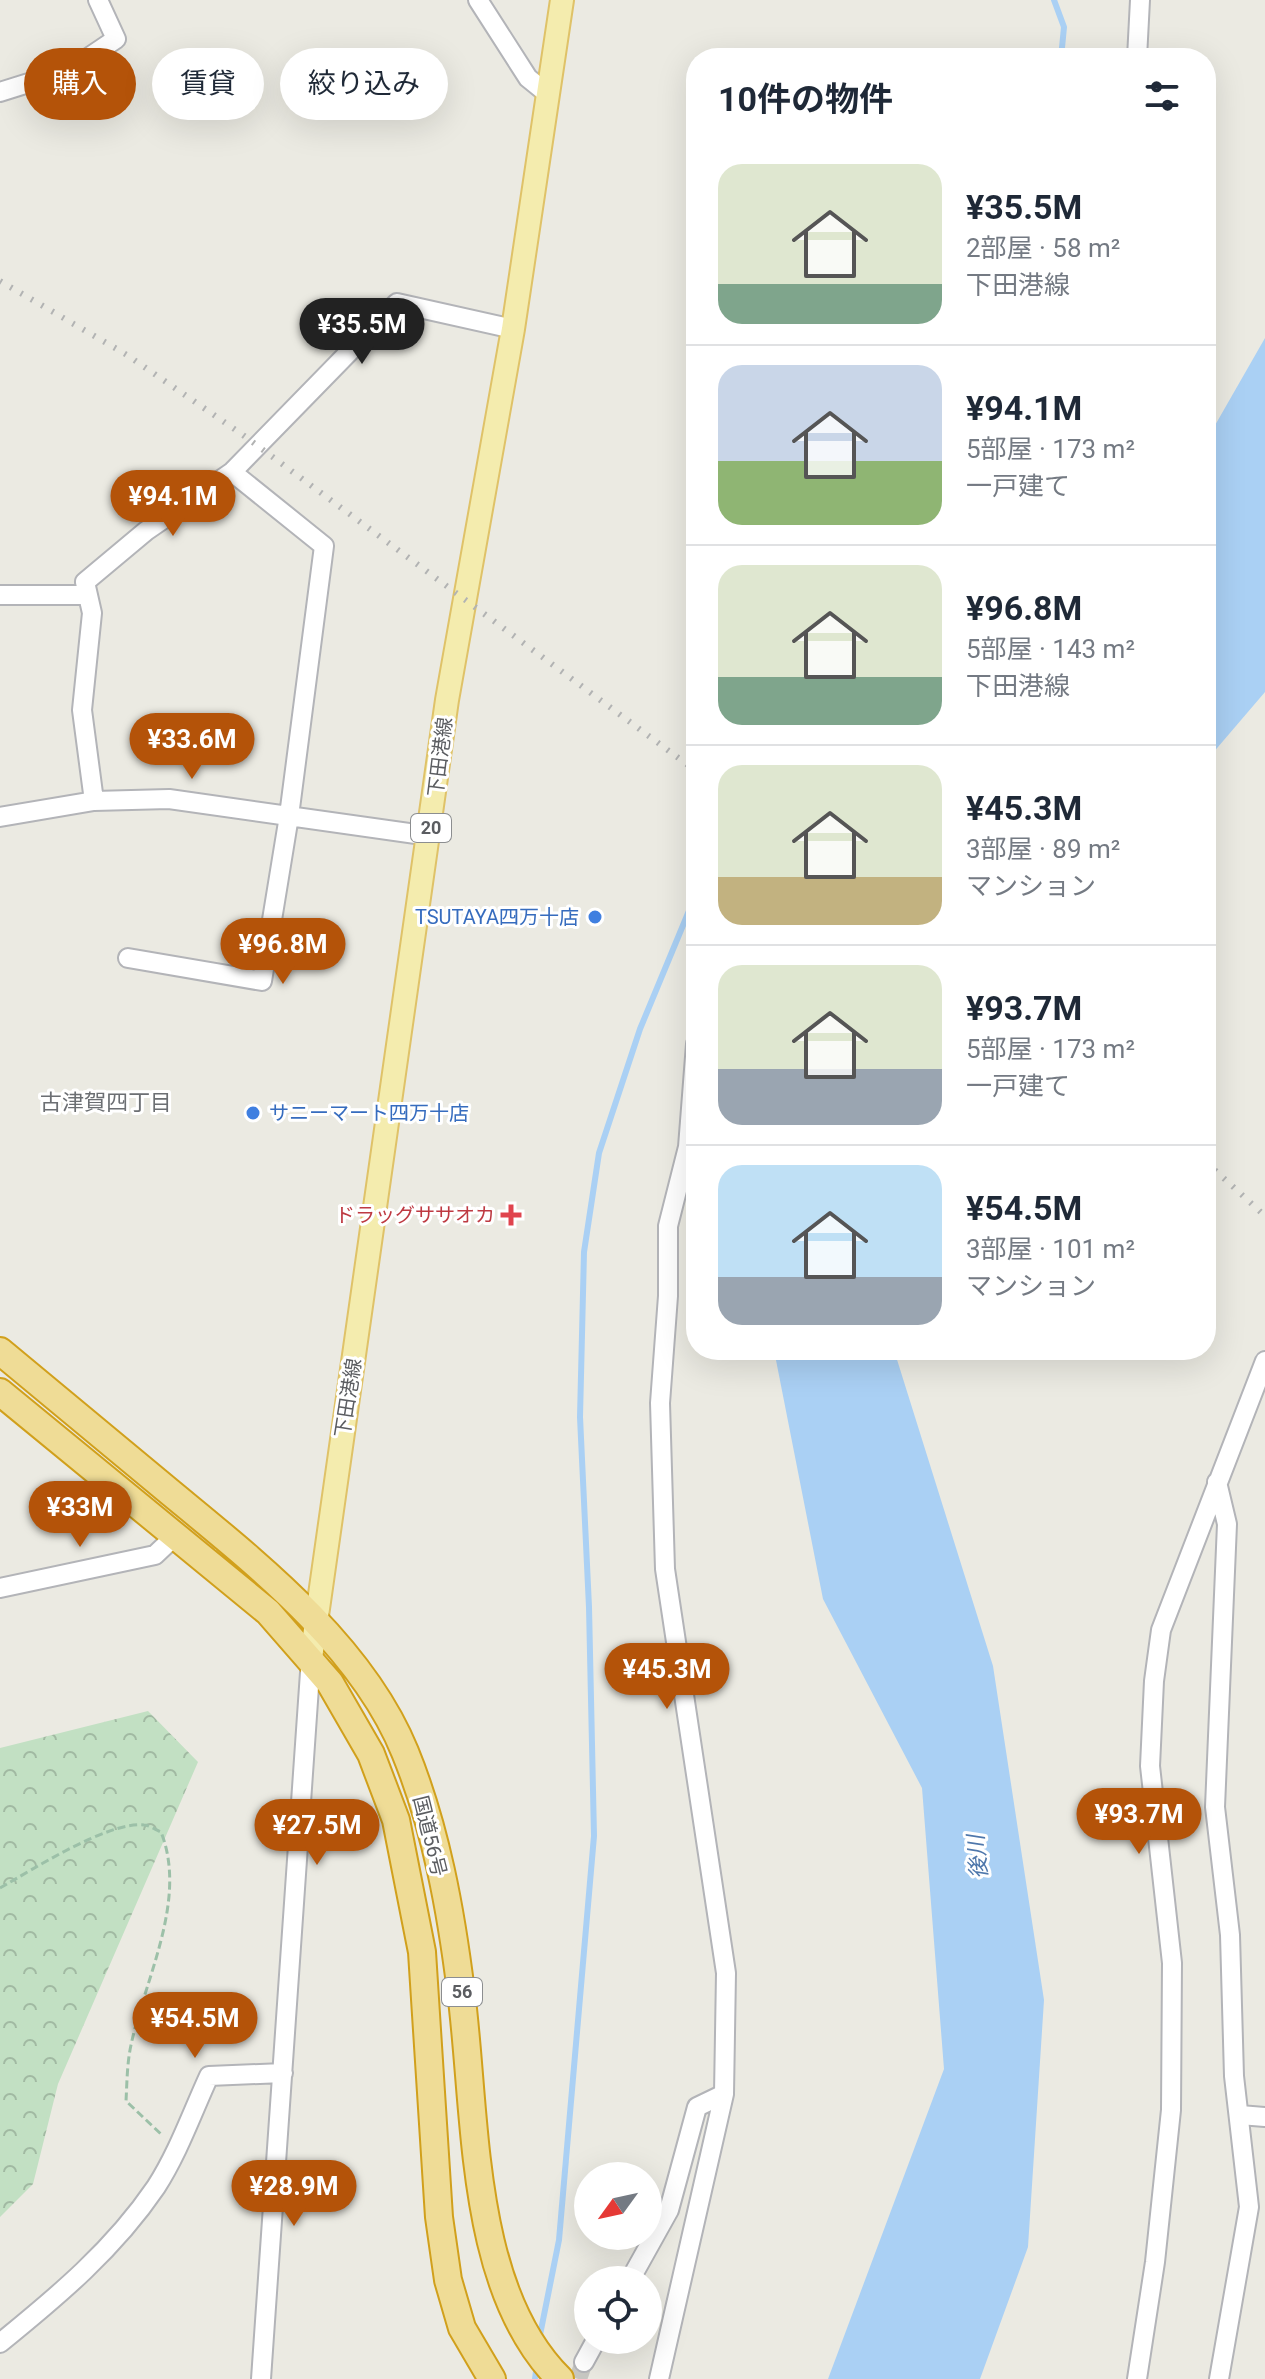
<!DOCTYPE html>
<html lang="ja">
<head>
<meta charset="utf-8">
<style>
  body { margin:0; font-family:Roboto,"Noto Sans JP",sans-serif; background:#f2f2f3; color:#1f2937; height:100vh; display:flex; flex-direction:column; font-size:30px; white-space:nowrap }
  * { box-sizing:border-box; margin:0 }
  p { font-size:26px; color:#747a83 }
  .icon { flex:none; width:44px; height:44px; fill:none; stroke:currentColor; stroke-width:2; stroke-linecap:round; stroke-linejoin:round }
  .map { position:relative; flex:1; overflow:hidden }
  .panel { position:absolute; left:686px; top:48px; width:530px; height:1312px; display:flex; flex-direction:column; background:#fff; border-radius:32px; box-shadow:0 8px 32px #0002 }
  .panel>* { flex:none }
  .hud { position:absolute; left:24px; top:48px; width:542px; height:72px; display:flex; gap:16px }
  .needle { width:52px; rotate:237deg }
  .tools { position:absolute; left:574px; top:2162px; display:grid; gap:16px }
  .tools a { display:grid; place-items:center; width:88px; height:88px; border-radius:50%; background:#fff; box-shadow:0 8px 32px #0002; font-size:40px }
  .price { position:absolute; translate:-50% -68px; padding:0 18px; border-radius:28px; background:#b45309; color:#fff; font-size:26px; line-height:52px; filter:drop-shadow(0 2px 4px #0008) }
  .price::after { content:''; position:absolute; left:50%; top:48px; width:24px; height:18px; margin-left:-12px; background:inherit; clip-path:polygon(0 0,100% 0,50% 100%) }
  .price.active { background:#222; color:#fff }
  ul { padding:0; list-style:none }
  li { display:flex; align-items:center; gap:24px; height:200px; padding:0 32px }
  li+li { border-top:2px solid #e0e1e3 }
  li span { display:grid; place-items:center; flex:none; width:224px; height:160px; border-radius:24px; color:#555 }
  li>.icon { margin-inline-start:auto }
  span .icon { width:96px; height:96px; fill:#fffc; stroke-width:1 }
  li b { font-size:34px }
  h2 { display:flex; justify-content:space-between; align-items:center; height:96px; padding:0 32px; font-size:34px }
  .tag { padding:0 28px; border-radius:36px; background:#fff; box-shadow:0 8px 32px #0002; font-size:28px; line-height:72px }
  .tag.active { background:#b45309; color:#fff }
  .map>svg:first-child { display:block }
</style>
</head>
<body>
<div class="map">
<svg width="1265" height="2379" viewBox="0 0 1265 2379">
  <defs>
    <pattern id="forest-crowns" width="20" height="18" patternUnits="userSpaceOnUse" patternTransform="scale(2)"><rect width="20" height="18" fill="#c2e0c3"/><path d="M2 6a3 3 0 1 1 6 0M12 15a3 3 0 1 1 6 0" fill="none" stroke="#a1b9a2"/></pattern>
  </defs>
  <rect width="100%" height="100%" fill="#ebeae2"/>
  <path fill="url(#forest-crowns)" d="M 148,1711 L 198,1762 L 58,2084 L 33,2184 L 0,2217 L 0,1748 Z"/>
  <path fill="#aad0f4" d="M 1265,338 L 1265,692 L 1206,761 L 1206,441 Z
    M 774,1350 L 894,1350 L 993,1666 L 1044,2000 L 1028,2247 L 980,2379 L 828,2379 L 944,2069 L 922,1788 L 823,1599 Z"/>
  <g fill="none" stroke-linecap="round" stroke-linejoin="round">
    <path stroke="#aad0f4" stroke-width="6" d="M 1054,0 L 1064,27 L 1061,58
      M 539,2340 L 559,2240 L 594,1836 L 589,1607 L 580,1417 L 584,1252 L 599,1153 L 640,1029 L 696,894
      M 535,2379 L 537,2363"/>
    <path stroke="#c7c7c2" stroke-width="18" stroke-dasharray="18 9" stroke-linecap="butt" d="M 578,2379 L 584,2362"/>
    <g stroke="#b3b4b8" stroke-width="22">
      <path id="minor" d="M 478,0 L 528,78 L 549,95
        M 1137,58 L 1140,0
        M 0,92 L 70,70 L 116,39 L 98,0
        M 0,595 L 87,595
        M 94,801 L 82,710 L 92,613 L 85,582 L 146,531 L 232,472 L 397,303 L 513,329
        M 0,817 L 94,801 L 169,799 L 430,836
        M 128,958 L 262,981 L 289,816 L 324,546 L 232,472
        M 1217,1482 L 1227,1524 L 1215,1807 L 1230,1935 L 1234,2076 L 1249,2207 L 1219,2379
        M 0,1588 L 155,1555 L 174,1537
        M 1240,2115 L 1265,2117
        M 630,2280 L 669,2210 L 697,2107 L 724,2094
        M 0,2343 C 58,2296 114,2249 156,2187 C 178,2153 192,2113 209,2076 L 283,2073
        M 584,2362 L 596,2340
        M 261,2379 L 311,1658
        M 659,2379 L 724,2094 L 726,1973 L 665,1569 L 660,1403 L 668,1296 L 668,1226 L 688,1147 L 696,1044
        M 1137,2379 L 1155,2262 L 1171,2110 L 1172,1963 L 1150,1766 L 1154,1681 L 1161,1630 L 1265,1361"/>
    </g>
    <g stroke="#dfc268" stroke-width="26">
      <path id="major" d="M 311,1658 L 447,700 L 513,329 L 562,0"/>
    </g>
    <g stroke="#d1a01c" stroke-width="30">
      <path id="highway" d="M 0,1351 C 57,1398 114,1445 171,1493 C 257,1564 362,1646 405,1752 C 436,1828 451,1911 461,1992 C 477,2113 468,2288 560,2379
        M 0,1392 L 268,1612 L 330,1683 L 371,1754 L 396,1820 L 422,1952 L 439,2217 L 448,2280 L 462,2328 L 492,2379"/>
    </g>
    <path stroke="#9cc0a8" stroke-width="3" stroke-dasharray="8 4" stroke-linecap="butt" d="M 0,1888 C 32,1870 108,1821 144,1825 C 149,1825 156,1830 161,1832 C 188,1900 145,1978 131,2045 C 127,2063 127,2083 126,2101 L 162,2135"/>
    <use href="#minor" stroke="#fff" stroke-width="18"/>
    <use href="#major" stroke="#f4ecae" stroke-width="22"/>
    <use href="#highway" stroke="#efdc96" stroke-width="26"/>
    <path stroke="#b2b3b3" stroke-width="6" stroke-dasharray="2 10" stroke-linecap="butt" d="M 0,281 L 127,355 L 243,435 L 696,771
      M 1206,1162 L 1265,1216"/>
  </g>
  <g fill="#3f7fe0" stroke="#fff" stroke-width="3">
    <circle cx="595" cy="917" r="8"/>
    <circle cx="253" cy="1113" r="8"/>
  </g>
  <path fill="#e0444e" stroke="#fff" stroke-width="3" d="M507 1203h8v8h8v8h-8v8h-8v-8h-8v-8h8z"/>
  <g text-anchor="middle" stroke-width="6" stroke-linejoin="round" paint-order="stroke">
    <g fill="#fff" stroke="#8c8e90" stroke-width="2">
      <rect x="411" y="814" width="40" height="28" rx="6"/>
      <rect x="442" y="1978" width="40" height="28" rx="6"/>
    </g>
    <g font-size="18" font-weight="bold" fill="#5b5d61">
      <text x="431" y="834">20</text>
      <text x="462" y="1998">56</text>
    </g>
    <g font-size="20" fill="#5b5d61" stroke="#fff">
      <text transform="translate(440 757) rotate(-83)" y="7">下田港線</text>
      <text transform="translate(348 1398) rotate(-81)" y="7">下田港線</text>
      <text transform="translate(430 1836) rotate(76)" y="7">国道56号</text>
    </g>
    <g font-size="20" fill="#366cbe" stroke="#fff" text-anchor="end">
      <text x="579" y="924">TSUTAYA四万十店</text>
      <text x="269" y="1120" text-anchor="start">サニーマート四万十店</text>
    </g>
    <g font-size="20" fill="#be3a42" stroke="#fff" text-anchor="end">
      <text x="495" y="1222">ドラッグササオカ</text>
    </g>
    <g font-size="22" fill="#6c6f73" stroke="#fff">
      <text x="106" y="1110">古津賀四丁目</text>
    </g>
    <g font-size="22" font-style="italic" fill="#4e77ab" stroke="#fff">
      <text transform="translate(977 1857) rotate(-95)" y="8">後川</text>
    </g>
  </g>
</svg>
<div class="tools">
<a><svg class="needle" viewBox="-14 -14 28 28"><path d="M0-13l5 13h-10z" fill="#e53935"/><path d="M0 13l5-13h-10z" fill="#747a83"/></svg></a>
<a><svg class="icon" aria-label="locate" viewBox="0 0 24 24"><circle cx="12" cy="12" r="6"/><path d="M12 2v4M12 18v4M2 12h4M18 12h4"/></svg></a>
</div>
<b class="price active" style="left:362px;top:366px">¥35.5M</b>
<b class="price" style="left:173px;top:538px">¥94.1M</b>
<b class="price" style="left:192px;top:781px">¥33.6M</b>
<b class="price" style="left:283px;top:986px">¥96.8M</b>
<b class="price" style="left:80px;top:1549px">¥33M</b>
<b class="price" style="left:667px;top:1711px">¥45.3M</b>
<b class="price" style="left:1139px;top:1856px">¥93.7M</b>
<b class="price" style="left:317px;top:1867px">¥27.5M</b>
<b class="price" style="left:195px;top:2060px">¥54.5M</b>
<b class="price" style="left:294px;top:2228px">¥28.9M</b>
<div class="hud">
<a class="tag active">購入</a>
<a class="tag">賃貸</a>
<a class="tag">絞り込み</a>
</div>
<section class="panel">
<h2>10件の物件<svg class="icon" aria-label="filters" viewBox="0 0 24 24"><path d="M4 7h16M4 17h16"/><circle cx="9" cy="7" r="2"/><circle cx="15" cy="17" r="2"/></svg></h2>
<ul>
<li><span style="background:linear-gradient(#dfe7d0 75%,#7fa58c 0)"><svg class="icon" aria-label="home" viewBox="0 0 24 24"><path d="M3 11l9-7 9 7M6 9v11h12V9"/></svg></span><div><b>¥35.5M</b><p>2部屋 · 58 m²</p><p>下田港線</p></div></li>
<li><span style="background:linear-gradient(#c9d6e8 60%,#8fb573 0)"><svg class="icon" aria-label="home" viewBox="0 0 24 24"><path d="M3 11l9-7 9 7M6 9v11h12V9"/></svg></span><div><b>¥94.1M</b><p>5部屋 · 173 m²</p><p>一戸建て</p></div></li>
<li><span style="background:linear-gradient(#dfe7d0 70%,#7fa58c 0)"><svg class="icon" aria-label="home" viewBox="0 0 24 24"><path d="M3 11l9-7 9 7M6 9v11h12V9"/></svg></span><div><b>¥96.8M</b><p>5部屋 · 143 m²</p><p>下田港線</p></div></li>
<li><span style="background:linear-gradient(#dfe7d0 70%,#c2b280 0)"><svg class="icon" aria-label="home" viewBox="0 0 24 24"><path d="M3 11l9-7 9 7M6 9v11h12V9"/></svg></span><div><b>¥45.3M</b><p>3部屋 · 89 m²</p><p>マンション</p></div></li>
<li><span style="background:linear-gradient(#dfe7d0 65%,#9aa5b1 0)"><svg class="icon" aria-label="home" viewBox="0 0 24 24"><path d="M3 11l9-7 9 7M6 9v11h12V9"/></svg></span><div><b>¥93.7M</b><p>5部屋 · 173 m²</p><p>一戸建て</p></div></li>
<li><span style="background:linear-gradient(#bfe0f5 70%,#9aa5b1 0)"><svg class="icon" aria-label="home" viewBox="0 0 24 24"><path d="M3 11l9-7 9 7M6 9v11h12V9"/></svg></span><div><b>¥54.5M</b><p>3部屋 · 101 m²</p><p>マンション</p></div></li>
</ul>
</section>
</div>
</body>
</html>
